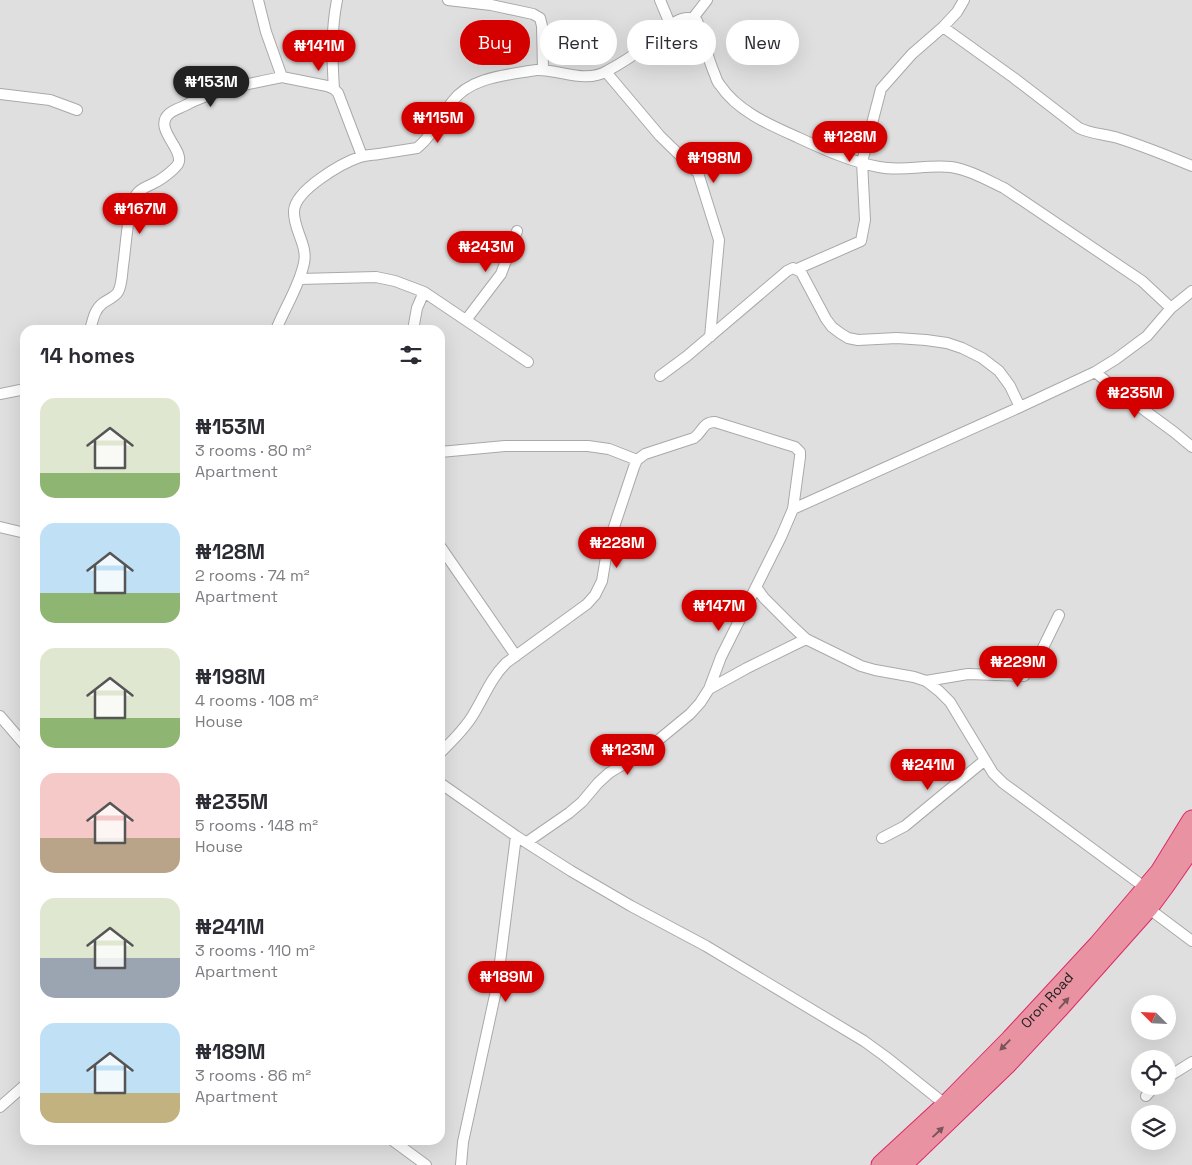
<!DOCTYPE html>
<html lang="en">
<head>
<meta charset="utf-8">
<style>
  body { margin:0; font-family:"Space Grotesk",sans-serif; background:#f2f2f3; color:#2b2b33; height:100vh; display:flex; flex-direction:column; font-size:19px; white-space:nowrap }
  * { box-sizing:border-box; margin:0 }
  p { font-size:16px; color:#7c7c81 }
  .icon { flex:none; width:28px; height:28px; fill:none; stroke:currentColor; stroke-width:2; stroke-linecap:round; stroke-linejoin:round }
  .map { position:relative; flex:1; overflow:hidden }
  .sheet { position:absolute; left:20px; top:325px; width:425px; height:820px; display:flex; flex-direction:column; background:#fff; border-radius:15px; box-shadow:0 5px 20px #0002 }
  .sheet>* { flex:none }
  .guide { position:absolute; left:460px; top:20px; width:475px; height:45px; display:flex; gap:10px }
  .needle { width:32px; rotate:294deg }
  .fabs { position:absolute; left:1131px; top:995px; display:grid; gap:10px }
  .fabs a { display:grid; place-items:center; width:45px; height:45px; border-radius:50%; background:#fff; box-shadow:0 5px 20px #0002; font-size:25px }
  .price { position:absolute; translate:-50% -42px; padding:0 11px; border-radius:18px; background:#d40000; color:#fff; font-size:16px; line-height:32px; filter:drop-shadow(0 1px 2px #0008) }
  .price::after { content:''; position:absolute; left:50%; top:30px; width:15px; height:11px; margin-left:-8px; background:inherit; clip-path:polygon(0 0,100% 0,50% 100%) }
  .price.current { background:#222; color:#fff }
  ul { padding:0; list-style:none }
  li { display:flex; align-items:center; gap:15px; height:125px; padding:0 20px }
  li span { display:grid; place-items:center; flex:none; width:140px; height:100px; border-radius:15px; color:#555 }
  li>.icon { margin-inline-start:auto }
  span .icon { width:60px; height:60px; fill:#fffc; stroke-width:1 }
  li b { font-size:21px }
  h2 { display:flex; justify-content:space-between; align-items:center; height:60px; padding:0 20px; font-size:21px }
  .chip { padding:0 18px; border-radius:22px; background:#fff; box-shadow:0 5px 20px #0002; font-size:18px; line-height:45px }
  .chip.current { background:#d40000; color:#fff }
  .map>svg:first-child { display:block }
</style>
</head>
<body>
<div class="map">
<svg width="1192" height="1165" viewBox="0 0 1192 1165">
  <rect width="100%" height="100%" fill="#f2efe9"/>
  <path fill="#e0dfdf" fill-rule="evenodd" d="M 0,0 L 1192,0 L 1192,1165 L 0,1165 ZM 25,330 L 440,330 L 440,1140 L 25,1140 ZM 1140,1004 L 1168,1004 L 1168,1031 L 1140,1031 ZM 1140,1059 L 1168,1059 L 1168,1086 L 1140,1086 ZM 1140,1114 L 1168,1114 L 1168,1141 L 1140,1141 Z"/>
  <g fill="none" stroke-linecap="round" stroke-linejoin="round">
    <g stroke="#a9a9a9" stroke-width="12">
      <path id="street" d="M 258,0 L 266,32 L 282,77 L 327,86 L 334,89 L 338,93 L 362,156
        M 448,0 L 491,5 L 533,14 L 540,18 L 542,26 L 543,69
        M 660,0 L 670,24
        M 693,18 L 707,0
        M 943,27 L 1014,78 L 1079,128 C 1091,134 1105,134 1118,138 C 1143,146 1168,156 1192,166
        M 606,72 L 660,136 L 698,173 L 719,240 L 710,337
        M 334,89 C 332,58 331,31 337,0
        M 0,94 L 50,100 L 77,110
        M 797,269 L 861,241 L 865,220 L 862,162 L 881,89 L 912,54 L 943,27 L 957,12 L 964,0
        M 300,279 L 376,277 L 395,281 L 424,292 L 528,362
        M 466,320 L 501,274 L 517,231
        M 90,330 C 93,320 94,310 103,303 C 107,300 115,297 118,292 C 122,285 122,274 123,266 C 126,247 127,212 136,195 C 140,188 147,187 154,183 C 161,180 174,170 178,164 C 186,150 151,128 170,113 C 174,110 180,108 184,106 C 214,90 248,84 282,77
        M 276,330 C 285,307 299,287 304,263 C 308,245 293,229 294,211 C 295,190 342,163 360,157 C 366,155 373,155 379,154 C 391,152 404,150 417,148 C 432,136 441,117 452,102 C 470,77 507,75 536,70 C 559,69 585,84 607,71 C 620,64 634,55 646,46 C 659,37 679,9 697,21 C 704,39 707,57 715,75 C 716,78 717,82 720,85 C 737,111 770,125 797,137 C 823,149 851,162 879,167 C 904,172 927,164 951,167 C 970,170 987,180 1004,188 L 1142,281 L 1171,308
        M 413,330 L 417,308 L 424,292
        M 1095,372 L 1117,390 L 1174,432 L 1192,447
        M 660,376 L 687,356 L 787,271 L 793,268 L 801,272 L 826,319 L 832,327 L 840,333 L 848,338 L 858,340 L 897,338 L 926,340 L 947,343 L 962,348 L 982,358 L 999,371 L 1010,386 L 1020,407
        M 0,394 L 25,389
        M 440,452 L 505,446 L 588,446 L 609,449 L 637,460
        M 793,509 L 1020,407 L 1095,372 L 1116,359 L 1147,336 L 1171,308 L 1192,291
        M 0,527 L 25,533
        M 440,546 L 516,656
        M 756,587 L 764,598 L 791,625 L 806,639 L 861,666 L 875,670 L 914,677 L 926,681 L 939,691 L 950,702 L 993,773 L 1003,783 L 1147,889
        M 926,681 L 968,674 L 1024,676 L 1036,662 L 1059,615
        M 709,689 L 747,668 L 806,639
        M 0,716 L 25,745
        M 440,753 C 452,741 464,730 473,715 C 484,697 491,678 506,663 L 587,604 L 595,595 L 602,581 L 608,545 L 634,467 L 637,460 L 645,454 L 694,438 C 703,432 702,422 715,422 L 795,447 L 800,452 L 800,457 L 793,509 L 781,537 L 721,657 L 709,689 L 700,703 L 690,714 L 645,751 L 609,773 L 598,783 L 582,802 L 569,813 L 527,842
        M 440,783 L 516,836 L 571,871 L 631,906 L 706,946 L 864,1041 L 886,1057 L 946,1105
        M 882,838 L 905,826 L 985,760
        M 1148,908 L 1192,941
        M 1168,1077 L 1192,1062
        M 1146,1096 L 1155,1086
        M 0,1107 L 25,1085
        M 392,1140 L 426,1165
        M 461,1165 L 463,1142 L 497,986 L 516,836"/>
    </g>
    <g stroke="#dc2a67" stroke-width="21">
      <g id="highway">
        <path id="s1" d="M 881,1165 L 946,1105 L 1011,1039 L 1098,945 L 1160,872 L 1192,820"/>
        <path d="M 902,1165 L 1006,1065 L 1059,1008 L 1148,908 L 1165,885 L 1192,846"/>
      </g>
    </g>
    <use href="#street" stroke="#fff" stroke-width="10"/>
    <use href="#highway" stroke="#e892a2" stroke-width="19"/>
  </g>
  <defs><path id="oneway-solid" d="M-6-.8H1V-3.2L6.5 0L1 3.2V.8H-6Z" transform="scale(1.25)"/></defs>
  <g fill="#7b545c">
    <use href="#oneway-solid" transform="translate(1064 1003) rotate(-48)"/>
    <use href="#oneway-solid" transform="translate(1005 1045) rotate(134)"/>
    <use href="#oneway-solid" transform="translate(938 1132) rotate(-43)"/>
  </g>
  <g text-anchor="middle" stroke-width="5" stroke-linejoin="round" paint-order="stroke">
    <g font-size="14" fill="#222" stroke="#fff">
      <text dy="5" stroke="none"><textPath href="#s1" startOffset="234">Oron Road</textPath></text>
    </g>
  </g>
</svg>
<div class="fabs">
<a><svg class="needle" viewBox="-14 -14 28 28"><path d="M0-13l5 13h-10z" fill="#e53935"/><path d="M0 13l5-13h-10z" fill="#7c7c81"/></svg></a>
<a><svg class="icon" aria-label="locate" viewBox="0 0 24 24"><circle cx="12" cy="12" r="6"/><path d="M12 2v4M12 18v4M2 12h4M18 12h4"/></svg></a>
<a><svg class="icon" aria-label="layers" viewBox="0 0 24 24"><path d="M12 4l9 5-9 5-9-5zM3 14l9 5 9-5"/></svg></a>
</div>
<b class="price" style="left:319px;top:72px">₦141M</b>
<b class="price current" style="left:211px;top:108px">₦153M</b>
<b class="price" style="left:438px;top:144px">₦115M</b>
<b class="price" style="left:850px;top:163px">₦128M</b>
<b class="price" style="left:714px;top:184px">₦198M</b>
<b class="price" style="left:140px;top:235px">₦167M</b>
<b class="price" style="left:486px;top:273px">₦243M</b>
<b class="price" style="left:1135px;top:419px">₦235M</b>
<b class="price" style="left:617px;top:569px">₦228M</b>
<b class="price" style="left:719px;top:632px">₦147M</b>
<b class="price" style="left:1018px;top:688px">₦229M</b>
<b class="price" style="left:628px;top:776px">₦123M</b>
<b class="price" style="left:928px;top:791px">₦241M</b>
<b class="price" style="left:506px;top:1003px">₦189M</b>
<div class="guide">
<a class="chip current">Buy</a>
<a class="chip">Rent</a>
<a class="chip">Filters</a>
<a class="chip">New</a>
</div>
<section class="sheet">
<h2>14 homes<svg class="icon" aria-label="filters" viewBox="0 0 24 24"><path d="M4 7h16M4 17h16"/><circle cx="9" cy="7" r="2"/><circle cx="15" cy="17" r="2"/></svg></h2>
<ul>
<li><span style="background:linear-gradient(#dfe7d0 75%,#8fb573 0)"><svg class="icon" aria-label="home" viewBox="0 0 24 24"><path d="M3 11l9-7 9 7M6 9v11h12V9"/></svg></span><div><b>₦153M</b><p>3 rooms · 80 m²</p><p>Apartment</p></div></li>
<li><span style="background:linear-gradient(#bfe0f5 70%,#8fb573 0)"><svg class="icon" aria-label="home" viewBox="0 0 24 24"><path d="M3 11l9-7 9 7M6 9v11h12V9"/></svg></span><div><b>₦128M</b><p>2 rooms · 74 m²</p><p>Apartment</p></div></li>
<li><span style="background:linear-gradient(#dfe7d0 70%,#8fb573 0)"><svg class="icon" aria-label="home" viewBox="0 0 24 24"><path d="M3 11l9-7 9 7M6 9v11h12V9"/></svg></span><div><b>₦198M</b><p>4 rooms · 108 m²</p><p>House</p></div></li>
<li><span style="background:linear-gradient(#f6c9c9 65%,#b9a48a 0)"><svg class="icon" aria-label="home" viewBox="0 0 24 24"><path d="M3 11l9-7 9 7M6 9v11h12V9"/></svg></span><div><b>₦235M</b><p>5 rooms · 148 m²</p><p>House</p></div></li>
<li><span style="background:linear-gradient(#dfe7d0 60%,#9aa5b1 0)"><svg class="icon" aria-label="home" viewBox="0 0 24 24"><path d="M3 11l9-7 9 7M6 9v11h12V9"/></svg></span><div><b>₦241M</b><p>3 rooms · 110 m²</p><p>Apartment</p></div></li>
<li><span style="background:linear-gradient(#bfe0f5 70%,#c2b280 0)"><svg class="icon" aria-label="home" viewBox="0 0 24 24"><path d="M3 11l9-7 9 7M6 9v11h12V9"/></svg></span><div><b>₦189M</b><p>3 rooms · 86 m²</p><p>Apartment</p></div></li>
</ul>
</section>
</div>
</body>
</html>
